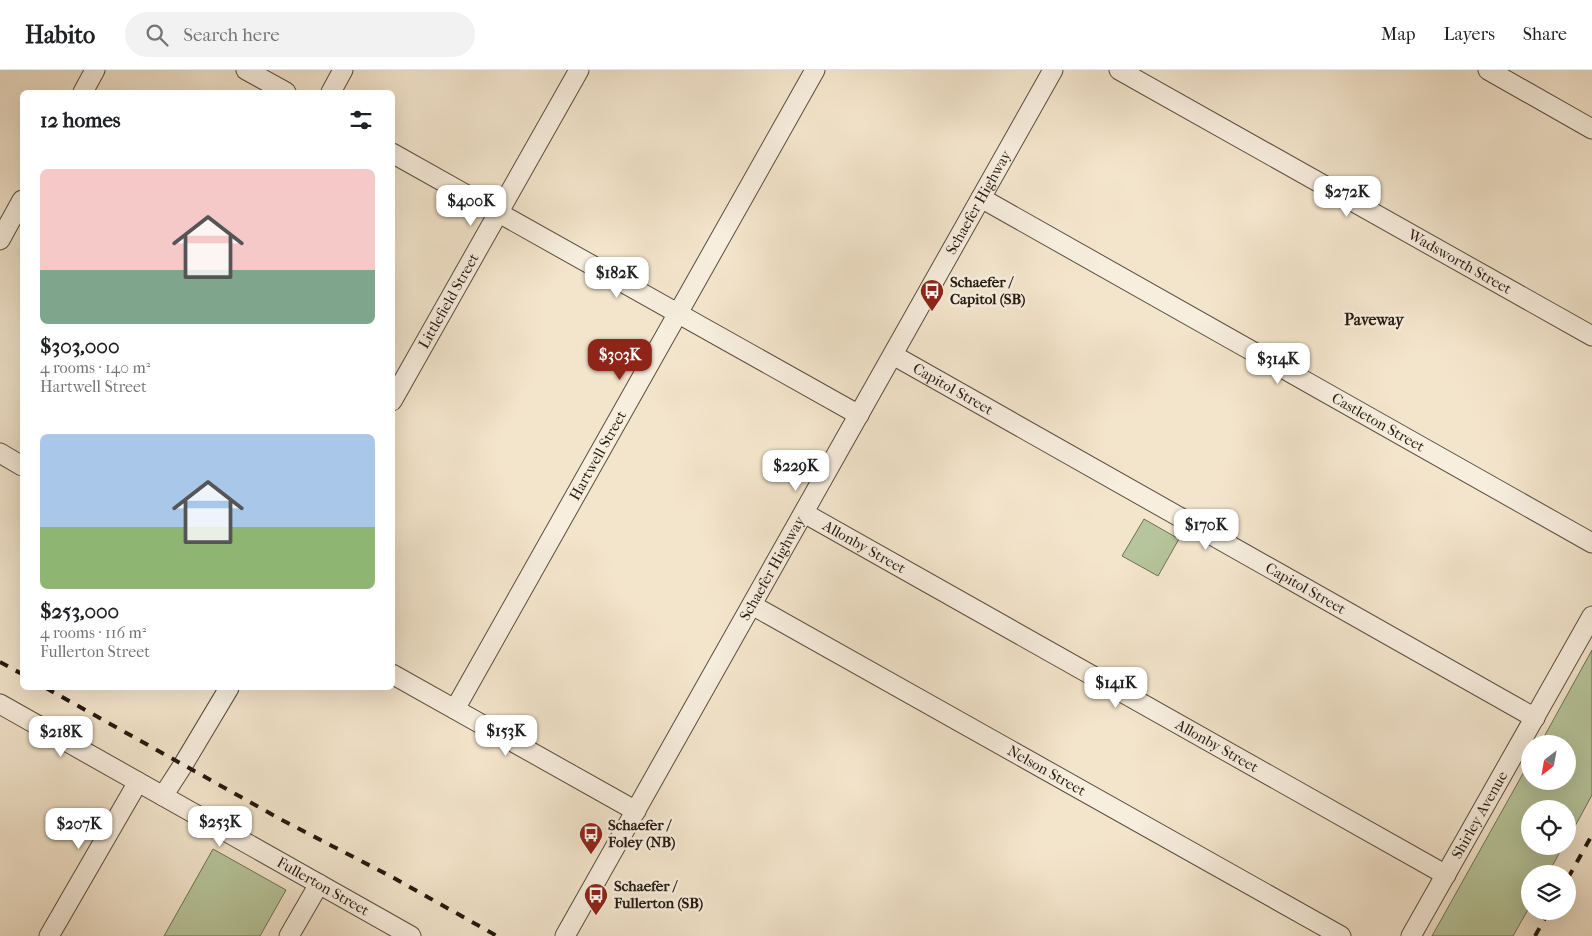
<!DOCTYPE html>
<html lang="en">
<head>
<meta charset="utf-8">
<style>
  body { margin:0; font-family:"IM FELL French Canon",serif; background:#f2f2f2; color:#202124; height:100vh; display:flex; flex-direction:column; font-size:19px; white-space:nowrap }
  * { box-sizing:border-box; margin:0 }
  p { font-size:16px; color:#757577 }
  .icon { flex:none; width:28px; height:28px; fill:none; stroke:currentColor; stroke-width:2; stroke-linecap:round; stroke-linejoin:round }
  .map { position:relative; flex:1; overflow:hidden }
  .side { position:absolute; left:20px; top:20px; width:375px; height:600px; display:flex; flex-direction:column; background:#fff; border-radius:8px; box-shadow:0 5px 20px #0002 }
  .side>* { flex:none }
  .needle { width:32px; rotate:211deg }
  .tools { position:absolute; left:1521px; top:665px; display:grid; gap:10px }
  .tools a { display:grid; place-items:center; width:55px; height:55px; border-radius:50%; background:#fff; box-shadow:0 5px 20px #0002; font-size:25px }
  .price { position:absolute; translate:-50% -42px; padding:0 11px; border-radius:10px; background:#fff; color:#222; font-size:16px; line-height:32px; filter:drop-shadow(0 1px 2px #0008) }
  .price::after { content:''; position:absolute; left:50%; top:30px; width:15px; height:11px; margin-left:-8px; background:inherit; clip-path:polygon(0 0,100% 0,50% 100%) }
  .price.active { background:#8f2418; color:#fff }
  ul { padding:0; list-style:none }
  li { display:grid; align-content:center; gap:10px; height:265px; padding:0 20px }
  li span { display:grid; place-items:center; height:155px; border-radius:8px; color:#555 }
  li>.icon { margin-inline-start:auto }
  span .icon { width:90px; height:90px; fill:#fffc; stroke-width:1 }
  li b { font-size:21px }
  h2 { display:flex; justify-content:space-between; align-items:center; height:60px; padding:0 20px; font-size:21px }
  header { display:flex; align-items:center; gap:30px; box-sizing:border-box; height:70px; padding:0 25px; background:#fff; border-bottom:1px solid #e0e0e0 }
  header strong { font-size:24px }
  nav { display:flex; gap:28px; margin-inline-start:auto; font-size:18px }
  .search { width:350px; height:45px; background:#f2f2f2; display:flex; align-items:center; gap:12px; box-sizing:border-box; padding:0 18px; border-radius:28px; color:#757577; font-size:19px }
  .map>svg:first-child { display:block }
</style>
</head>
<body>
<header>
<strong>Habito</strong>
<div class="search"><svg class="icon" aria-label="search" viewBox="0 0 24 24"><circle cx="10" cy="10" r="6"/><path d="M15 15l6 6"/></svg>Search here</div>
<nav><a>Map</a><a>Layers</a><a>Share</a></nav>
</header>
<div class="map">
<svg width="1592" height="866" viewBox="0 0 1592 866">
  <rect width="100%" height="100%" fill="#f3e5cc"/>
  <filter id="stains"><feTurbulence type="fractalNoise" baseFrequency=".004" numOctaves="4"/><feColorMatrix values="0 0 0 0 .2 0 0 0 0 .09 0 0 0 0 .02 0 0 0 .5 -.17"/></filter>
  <radialGradient id="worn" r=".72"><stop offset=".6" stop-color="#630" stop-opacity="0"/><stop offset="1" stop-color="#630" stop-opacity=".3"/></radialGradient>
  <path fill="#b6c59b" stroke="#6d7056" d="M 1144,449 L 1179,469 L 1158,506 L 1122,486 Z
    M 1592,580 L 1592,725 L 1568,769 L 1568,739 L 1530,739 L 1530,776 L 1563,776 L 1548,804 L 1530,804 L 1530,836 L 1513,866 L 1432,866 L 1530,691 L 1530,711 L 1568,711 L 1568,674 L 1540,674 Z
    M 213,779 L 286,820 L 260,866 L 164,866 Z"/>
  <g fill="none" stroke-linecap="round" stroke-linejoin="round">
    <g stroke="#584d3f" stroke-width="21">
      <g id="minor">
        <path d="M 246,0 L 286,22"/>
        <path id="s1" d="M 1119,0 L 1592,266"/>
        <path d="M 1488,0 L 1592,59"/>
        <path d="M 83,22 L 95,0"/>
        <path d="M 331,22 L 343,0"/>
        <path d="M 392,83 L 859,345"/>
        <path id="s2" d="M 981,128 L 1592,473"/>
        <path d="M 0,170 L 22,130"/>
        <path id="s3" d="M 893,285 L 1535,648"/>
        <path id="s4" d="M 392,331 L 579,0"/>
        <path d="M 0,383 L 22,396"/>
        <path id="s5" d="M 804,443 L 1446,805"/>
        <path id="s6" d="M 752,535 L 1341,866"/>
        <path d="M 392,604 L 636,741"/>
        <path id="s7" d="M 0,634 L 411,866"/>
        <path id="s8" d="M 455,639 L 815,0"/>
        <path d="M 163,726 L 183,695 L 229,618"/>
        <path d="M 49,866 L 138,712"/>
        <path d="M 289,866 L 319,814"/>
        <path id="s9" d="M 565,866 L 1053,0"/>
        <path id="s10" d="M 1411,866 L 1592,546"/>
      </g>
    </g>
    <use href="#minor" stroke="#f7eede" stroke-width="19"/>
    <path stroke="#241a10" stroke-width="4" stroke-dasharray="9 9" stroke-linecap="butt" d="M 0,592 L 22,604
      M 46,618 L 282,750 L 392,807 L 497,866
      M 1568,808 L 1592,765
      M 1535,866 L 1549,841"/>
  </g>
  <defs>
    <g id="bus-pin" transform="scale(1.25)"><path d="M0 17L-7.5 6A9.5 9.5 0 1 1 7.5 6Z" fill="#8f2418" stroke="#f7eede"/><path d="M-5-6H5V4H4V6H2V4H-2V6H-4V4H-5ZM-3.5-4V0h7V-4ZM-3.5 1.2v1.5H-2V1.2ZM2 1.2v1.5H3.5V1.2Z" fill="#fff"/></g>
  </defs>
  <g fill-rule="evenodd">
    <use href="#bus-pin" x="932" y="221"/>
    <use href="#bus-pin" x="591" y="764"/>
    <use href="#bus-pin" x="596" y="825"/>
  </g>
  <g text-anchor="middle" stroke-width="5" stroke-linejoin="round" paint-order="stroke">
    <g font-size="15" fill="#241a10" stroke="#f7eede">
      <text dy="5" stroke="none"><textPath href="#s9" startOffset="842">Schaefer Highway</textPath></text>
      <text dy="5" stroke="none"><textPath href="#s1" startOffset="391">Wadsworth Street</textPath></text>
      <text dy="5" stroke="none"><textPath href="#s4" startOffset="115">Littlefield Street</textPath></text>
      <text dy="5" stroke="none"><textPath href="#s3" startOffset="69">Capitol Street</textPath></text>
      <text dy="5" stroke="none"><textPath href="#s2" startOffset="456">Castleton Street</textPath></text>
      <text dy="5" stroke="none"><textPath href="#s8" startOffset="291">Hartwell Street</textPath></text>
      <text dy="5" stroke="none"><textPath href="#s5" startOffset="69">Allonby Street</textPath></text>
      <text dy="5" stroke="none"><textPath href="#s9" startOffset="422">Schaefer Highway</textPath></text>
      <text dy="5" stroke="none"><textPath href="#s3" startOffset="474">Capitol Street</textPath></text>
      <text dy="5" stroke="none"><textPath href="#s5" startOffset="474">Allonby Street</textPath></text>
      <text dy="5" stroke="none"><textPath href="#s6" startOffset="338">Nelson Street</textPath></text>
      <text dy="5" stroke="none"><textPath href="#s10" startOffset="139">Shirley Avenue</textPath></text>
      <text dy="5" stroke="none"><textPath href="#s7" startOffset="371">Fullerton Street</textPath></text>
    </g>
    <g font-size="15" font-weight="bold" fill="#241a10" stroke="#f7eede" text-anchor="start">
      <text x="950" y="217">Schaefer /<tspan x="950" dy="17">Capitol (SB)</tspan></text>
      <text x="608" y="760">Schaefer /<tspan x="608" dy="17">Foley (NB)</tspan></text>
      <text x="614" y="821">Schaefer /<tspan x="614" dy="17">Fullerton (SB)</tspan></text>
    </g>
    <g font-size="16" font-weight="bold" fill="#241a10" stroke="#f7eede">
      <text x="1374" y="255">Paveway</text>
    </g>
  </g>
  <rect width="100%" height="100%" filter="url(#stains)"/>
  <rect width="100%" height="100%" fill="url(#worn)"/>
</svg>
<div class="tools">
<a><svg class="needle" viewBox="-14 -14 28 28"><path d="M0-13l5 13h-10z" fill="#e53935"/><path d="M0 13l5-13h-10z" fill="#757577"/></svg></a>
<a><svg class="icon" aria-label="locate" viewBox="0 0 24 24"><circle cx="12" cy="12" r="6"/><path d="M12 2v4M12 18v4M2 12h4M18 12h4"/></svg></a>
<a><svg class="icon" aria-label="layers" viewBox="0 0 24 24"><path d="M12 4l9 5-9 5-9-5zM3 14l9 5 9-5"/></svg></a>
</div>
<b class="price" style="left:1347px;top:148px">$272K</b>
<b class="price" style="left:471px;top:157px">$400K</b>
<b class="price" style="left:617px;top:229px">$182K</b>
<b class="price active" style="left:620px;top:311px">$303K</b>
<b class="price" style="left:1278px;top:315px">$314K</b>
<b class="price" style="left:796px;top:422px">$229K</b>
<b class="price" style="left:1206px;top:481px">$170K</b>
<b class="price" style="left:1116px;top:639px">$141K</b>
<b class="price" style="left:506px;top:687px">$153K</b>
<b class="price" style="left:61px;top:688px">$218K</b>
<b class="price" style="left:220px;top:778px">$253K</b>
<b class="price" style="left:79px;top:780px">$207K</b>
<section class="side">
<h2>12 homes<svg class="icon" aria-label="filters" viewBox="0 0 24 24"><path d="M4 7h16M4 17h16"/><circle cx="9" cy="7" r="2"/><circle cx="15" cy="17" r="2"/></svg></h2>
<ul>
<li><span style="background:linear-gradient(#f6c9c9 65%,#7fa58c 0)"><svg class="icon" aria-label="home" viewBox="0 0 24 24"><path d="M3 11l9-7 9 7M6 9v11h12V9"/></svg></span><div><b>$303,000</b><p>4 rooms · 140 m²</p><p>Hartwell Street</p></div></li>
<li><span style="background:linear-gradient(#a9c7e8 60%,#8fb573 0)"><svg class="icon" aria-label="home" viewBox="0 0 24 24"><path d="M3 11l9-7 9 7M6 9v11h12V9"/></svg></span><div><b>$253,000</b><p>4 rooms · 116 m²</p><p>Fullerton Street</p></div></li>
</ul>
</section>
</div>
</body>
</html>
